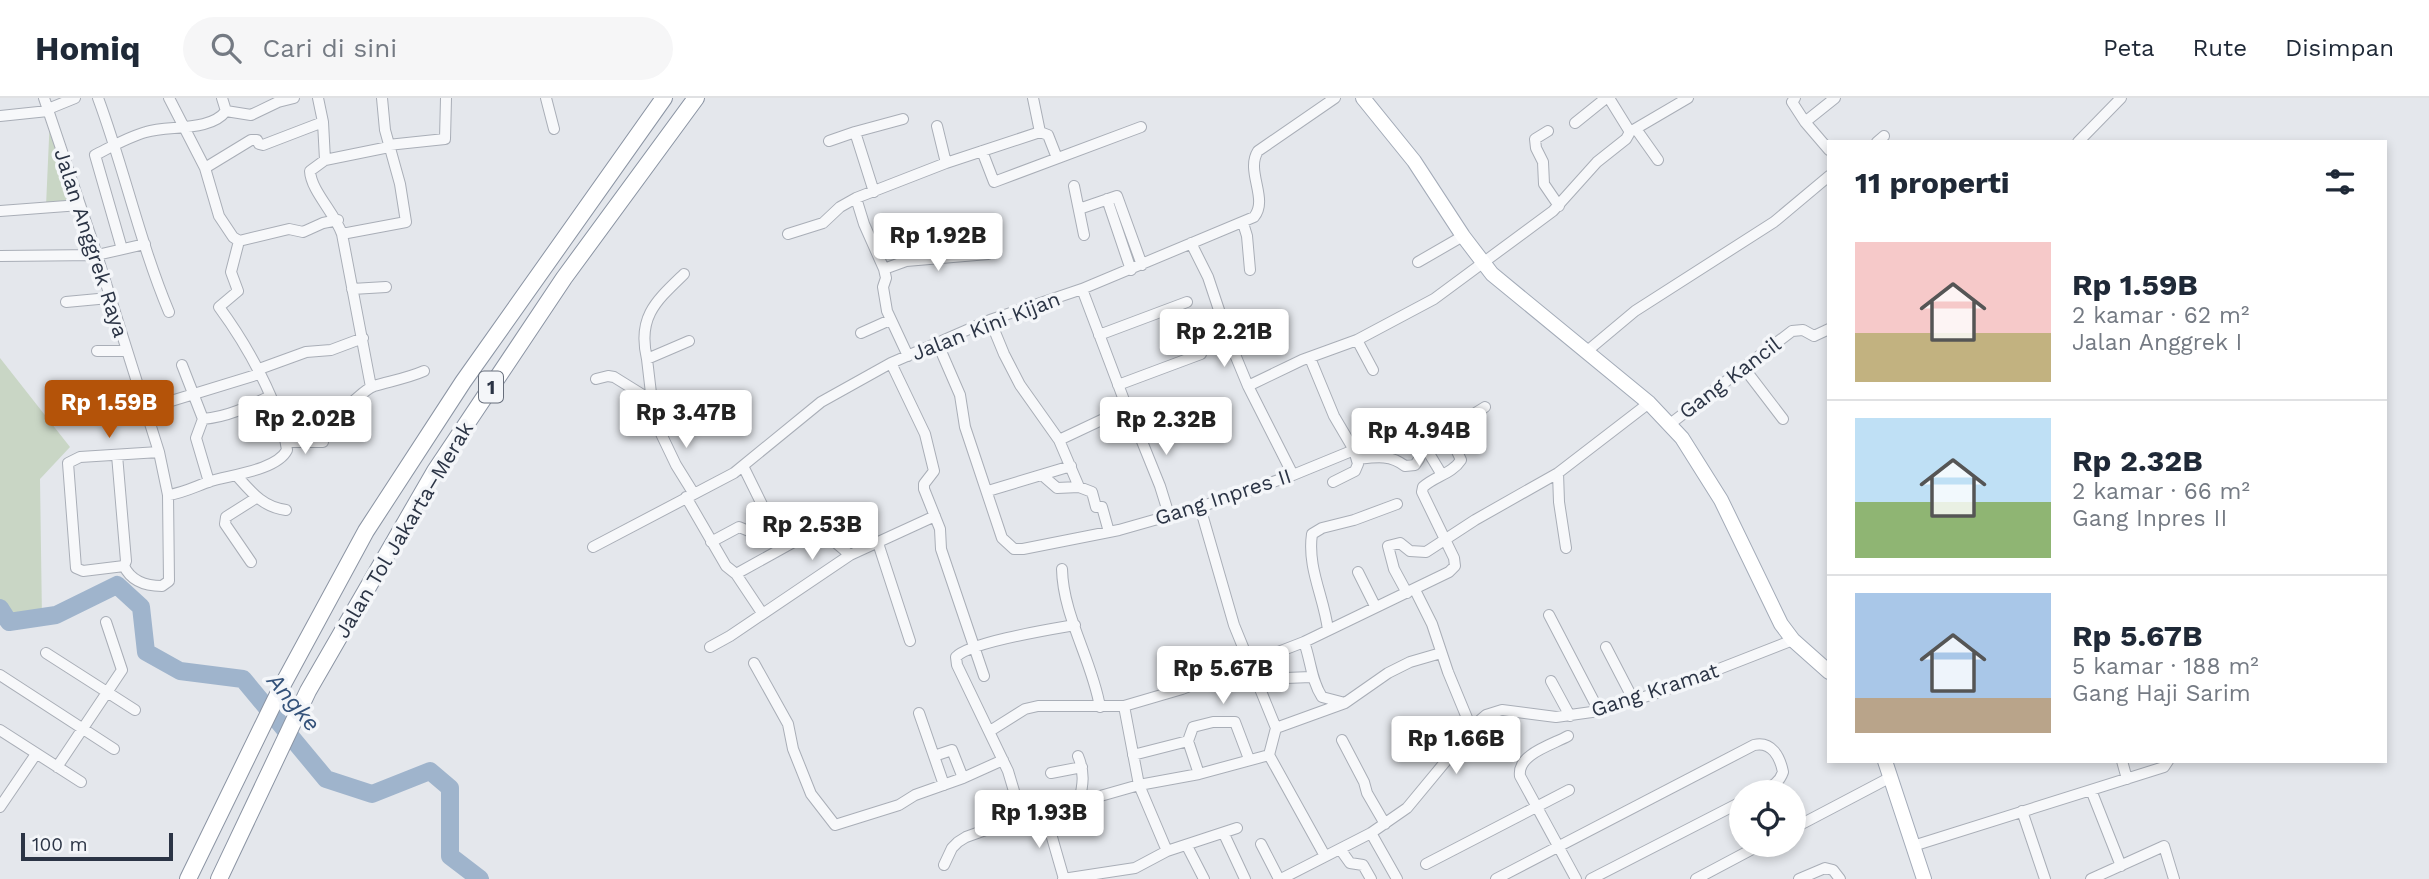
<!DOCTYPE html>
<html lang="id">
<head>
<meta charset="utf-8">
<style>
  body { margin:0; font-family:"Work Sans",sans-serif; background:#f6f6f7; color:#1f2937; height:100vh; display:flex; flex-direction:column; font-size:26px; white-space:nowrap }
  * { box-sizing:border-box; margin:0 }
  p { font-size:23px; color:#747a83 }
  .icon { flex:none; width:38px; height:38px; fill:none; stroke:currentColor; stroke-width:2; stroke-linecap:round; stroke-linejoin:round }
  .map { position:relative; flex:1; overflow:hidden }
  .sheet { position:absolute; left:1827px; top:42px; width:560px; height:623px; display:flex; flex-direction:column; background:#fff; border-radius:0px; box-shadow:0 4px 10px #0003 }
  .sheet>* { flex:none }
  .buttons { position:absolute; left:1729px; top:682px; display:grid; gap:14px }
  .buttons a { display:grid; place-items:center; width:77px; height:77px; border-radius:50%; background:#fff; box-shadow:0 4px 10px #0003; font-size:35px }
  .scale { position:absolute; left:21px; bottom:18px; width:152px; box-sizing:border-box; padding-left:7px; border:4px solid #2b3445; border-top:0; font-size:19px; line-height:24px; white-space:nowrap; color:#2b3445; -webkit-text-stroke:5px #f4f6f9; paint-order:stroke }
  .price { position:absolute; translate:-50% -60px; padding:0 16px; border-radius:7px; background:#fff; color:#222; font-size:23px; line-height:46px; filter:drop-shadow(0 2px 4px #0008) }
  .price::after { content:''; position:absolute; left:50%; top:42px; width:21px; height:16px; margin-left:-10px; background:inherit; clip-path:polygon(0 0,100% 0,50% 100%) }
  .price.active { background:#b45309; color:#fff }
  ul { padding:0; list-style:none }
  li { display:flex; align-items:center; gap:21px; height:175px; padding:0 28px }
  li+li { border-top:2px solid #e0e1e3 }
  li span { display:grid; place-items:center; flex:none; width:196px; height:140px; border-radius:0px; color:#555 }
  li>.icon { margin-inline-start:auto }
  span .icon { width:84px; height:84px; fill:#fffc; stroke-width:1 }
  li b { font-size:30px }
  h2 { display:flex; justify-content:space-between; align-items:center; height:84px; padding:0 28px; font-size:30px }
  header { display:flex; align-items:center; gap:42px; box-sizing:border-box; height:98px; padding:0 35px; background:#fff; border-bottom:2px solid #e0e1e3 }
  header strong { font-size:33px }
  nav { display:flex; gap:38px; margin-inline-start:auto; font-size:24px }
  .search { width:490px; height:63px; background:#f6f6f7; display:flex; align-items:center; gap:18px; box-sizing:border-box; padding:0 24px; border-radius:38px; color:#747a83; font-size:26px }
  .map>svg:first-child { display:block }
</style>
</head>
<body>
<header>
<strong>Homiq</strong>
<div class="search"><svg class="icon" aria-label="search" viewBox="0 0 24 24"><circle cx="10" cy="10" r="6"/><path d="M15 15l6 6"/></svg>Cari di sini</div>
<nav><a>Peta</a><a>Rute</a><a>Disimpan</a></nav>
</header>
<div class="map">
<svg width="2429" height="781" viewBox="0 0 2429 781">
  <rect width="100%" height="100%" fill="#e4e7ec"/>
  <path fill="#c9d6c5" d="M 50,18 L 77,106 L 46,108 Z
    M 0,260 L 70,349 L 40,381 L 42,521 L 13,528 L 0,516 Z"/>
  <g fill="none" stroke-linecap="round" stroke-linejoin="round">
    <path stroke="#9fb4cc" stroke-width="18" d="M 0,510 L 9,524 L 56,517 L 117,487 L 141,509 L 146,554 L 180,573 L 243,581 L 326,681 L 372,696 L 430,673 L 450,690 L 450,758 L 480,781"/>
    <g stroke="#a9aeb7" stroke-width="12">
      <path id="minor" d="M 44,0 L 97,157 L 159,354 L 168,397 L 169,483 L 162,488 C 145,488 131,483 124,468
        M 98,0 C 124,70 140,145 169,214
        M 169,0 L 205,70 L 219,118 L 233,139 L 239,143
        M 222,0 L 226,13
        M 318,0 L 323,24 L 325,62
        M 546,0 L 554,31
        M 1609,0 L 1630,34
        M 1795,0 L 1792,4 L 1805,24 L 1829,52
        M 48,11 L 75,0
        M 226,13 L 251,17 L 278,4 L 294,0
        M 0,18 L 48,13
        M 1805,24 L 1835,0
        M 1575,25 L 1606,0
        M 937,28 L 946,65
        M 1636,31 L 1658,62
        M 1548,33 L 1535,41 L 1536,50 L 1543,64 L 1544,86 L 1559,108
        M 1040,34 L 1048,37 L 1057,60
        M 829,43 L 855,34
        M 1877,44 L 1884,38
        M 2078,44 L 2121,0
        M 388,47 L 445,41 L 446,0
        M 982,53 L 994,84 L 1141,29
        M 205,70 L 251,42 L 257,42 L 259,46 L 263,47 L 323,24
        M 1074,88 L 1084,137
        M 874,94 L 855,34 L 903,21
        M 856,100 L 864,126 L 884,171 L 886,180 L 883,189 L 887,213 L 908,258
        M 1107,101 L 1131,172
        M 1079,111 L 1117,98 L 1142,167
        M 0,113 L 80,107
        M 1243,125 L 1247,138 L 1250,172
        M 342,136 L 406,124 L 400,86 L 385,32 L 382,0
        M 788,136 L 823,125 L 840,109 L 856,100 L 946,65 L 1040,34 L 1033,0
        M 239,143 L 289,131 L 303,134 L 323,125 L 338,122
        M 1191,145 L 1208,179 L 1229,242 L 1248,288 L 1293,377
        M 122,151 L 95,57 C 111,49 128,39 146,34 C 169,27 210,34 226,13
        M 0,158 L 97,157 L 145,146
        M 1418,164 L 1463,138
        M 884,171 L 906,163 L 988,156
        M 352,191 L 386,189
        M 66,204 L 109,200
        M 990,222 L 1004,256 L 1020,287 L 1059,342 L 1079,389
        M 861,235 L 890,222
        M 1099,237 L 1187,204
        M 1357,242 L 1373,272
        M 689,243 L 647,261 L 654,321 L 676,367 L 694,396
        M 937,244 L 960,297 L 965,329 L 1002,440 L 1014,451 L 1023,451 L 1119,432 L 1200,409 L 1293,377 L 1354,352
        M 97,253 L 126,253
        M 1586,254 L 1635,213 L 1774,124 L 1829,78
        M 1310,260 L 1334,318 L 1354,352 L 1358,366 L 1355,373 L 1333,384
        M 647,261 C 637,219 656,203 684,176
        M 891,265 L 925,336 L 934,373 L 924,386 L 924,391 L 940,431 L 941,451 L 984,578
        M 182,267 L 203,321 L 196,340 L 209,384
        M 1744,270 L 1783,321
        M 259,276 L 262,270 L 306,254 L 331,252 L 363,240
        M 596,281 L 608,278 L 614,279 L 651,302
        M 1118,287 L 1201,256
        M 1248,288 L 1302,262 L 1357,242 L 1434,201 L 1553,113 L 1597,64 L 1626,41 L 1630,34 L 1688,0
        M 371,289 L 342,136 C 335,115 311,93 310,73 L 325,62 L 389,49
        M 102,307 L 135,306 L 145,311 L 259,276
        M 341,312 C 353,306 363,292 374,288 C 391,283 408,280 424,273
        M 203,321 C 227,319 248,309 270,298
        M 1670,326 L 1792,233 L 1803,232 L 1814,238 L 1829,231
        M 1137,331 L 1160,388 L 1169,417
        M 1059,342 L 1127,310 L 1082,191
        M 286,344 L 323,344
        M 1424,347 L 1442,377
        M 117,357 L 126,463 L 124,468
        M 1357,361 C 1375,359 1390,356 1405,368 L 1415,367 L 1419,361 L 1419,350 L 1485,309
        M 743,368 L 775,433
        M 1558,375 L 1559,404 L 1566,450
        M 1042,377 L 1057,390 L 1079,389 L 1092,394 L 1096,409 L 1102,409 L 1109,434
        M 237,378 C 252,395 263,409 286,412
        M 988,393 L 1071,368
        M 168,397 C 184,395 196,388 211,383 C 231,377 277,372 287,352 C 280,305 247,247 219,209 L 238,193 L 231,174 L 239,143
        M 686,399 L 726,468 L 736,476 L 762,515
        M 1200,409 L 1234,527 L 1276,630 L 1269,657 L 1325,758
        M 711,444 L 739,429 L 756,436 L 775,433 L 800,419
        M 878,445 L 910,543
        M 593,449 L 734,375 L 821,304 L 891,265 L 990,222 L 1082,191 L 1254,119 C 1269,101 1245,73 1258,53 L 1335,0
        M 251,464 L 225,426 L 226,419 L 256,400
        M 124,468 L 83,473 L 76,470 L 68,365 L 80,359 L 159,354
        M 1062,471 C 1063,518 1092,562 1100,609
        M 1358,474 L 1375,508
        M 736,476 L 801,440 C 827,432 832,442 850,457
        M 1415,492 L 1432,526 L 1448,574 L 1472,632
        M 1407,495 L 1394,471 L 1388,448 L 1400,445 L 1410,453 L 1426,454 L 1475,422 L 1558,375 L 1649,305
        M 1549,517 L 1599,613
        M 1328,532 C 1324,499 1307,470 1312,436 L 1322,430 L 1354,422 L 1397,406
        M 1304,544 C 1311,563 1311,582 1322,599 L 1345,605
        M 710,549 L 730,538 L 850,457 L 935,418
        M 1606,549 L 1634,603
        M 46,555 L 135,612
        M 754,565 L 788,626 L 793,651 L 811,696 L 835,727 L 899,707 L 915,697 L 963,680 L 1003,662
        M 0,577 L 114,651
        M 1551,583 L 1570,618
        M 1260,589 L 1286,580 L 1311,579
        M 1124,608 L 1139,687 L 1167,753
        M 919,615 L 944,687
        M 1276,630 L 1345,605 L 1388,575 L 1410,564 L 1441,555
        M 0,632 L 81,684
        M 990,633 L 1025,611 L 1038,608 L 1124,608 L 1182,591 L 1304,544 L 1449,474 L 1455,468 L 1454,460 L 1422,394 L 1423,389 C 1435,378 1452,376 1461,362 L 1447,332
        M 1568,638 C 1552,647 1517,656 1520,678 L 1576,781
        M 1342,642 L 1364,684 L 1367,695 L 1385,726
        M 1133,657 L 1188,643
        M 934,658 L 952,652 L 963,680
        M 1078,658 C 1085,675 1083,687 1079,704
        M 2122,663 L 2127,681
        M 57,669 L 122,572 L 106,524
        M 1051,675 L 1082,669
        M 1199,676 L 1188,643 L 1193,629 L 1213,624 L 1235,624 L 1249,661
        M 2091,692 L 2121,768
        M 0,709 L 36,656
        M 2022,713 L 2045,781
        M 1045,715 L 1064,781
        M 1022,720 L 1008,673 L 957,567 L 956,559 C 970,544 1052,531 1075,527
        M 1794,730 L 1891,679
        M 1371,735 L 1397,781
        M 1224,736 L 1245,781
        M 1261,746 L 1279,781
        M 1187,748 L 1204,781
        M 1913,748 L 2164,669 L 2168,663
        M 1340,751 L 1350,765 L 1363,767 L 1371,781
        M 1426,766 L 1569,692
        M 944,767 L 952,750 L 958,744 L 966,739 L 1002,726 L 1139,687 L 1199,676 L 1269,657
        M 1063,781 L 1135,770 L 1167,753 L 1237,730
        M 1281,781 L 1371,735 L 1407,710 L 1479,623 L 1486,617 L 1502,612 L 1556,619 L 1599,613 L 1660,594 L 1793,542
        M 1496,781 L 1754,647 C 1772,643 1780,659 1783,674 C 1779,686 1770,689 1759,695
        M 1591,781 L 1741,704
        M 1696,781 L 1760,747
        M 1799,781 L 1825,770 L 1833,772 L 1840,781
        M 2091,781 L 2164,748 L 2174,781"/>
    </g>
    <g stroke="#a3abb8" stroke-width="16">
      <path id="major" d="M 1363,0 L 1414,63 L 1463,138 L 1492,176 L 1649,305 L 1682,340 L 1721,402 L 1781,526 L 1793,542 L 1829,574
        M 1885,663 L 1924,781"/>
    </g>
    <g stroke="#8b94a3" stroke-width="18">
      <path id="highway" d="M 188,781 L 282,588 L 366,433 L 463,284 L 664,0
        M 219,781 L 308,593 L 435,373 L 564,180 L 696,0"/>
    </g>
    <use href="#minor" stroke="#f7f8fa" stroke-width="10"/>
    <use href="#major" stroke="#fff" stroke-width="14"/>
    <use href="#highway" stroke="#fff" stroke-width="16"/>
  </g>
  <g text-anchor="middle" stroke-width="7" stroke-linejoin="round" paint-order="stroke">
    <rect fill="#f4f6f9" stroke="#676e7b" stroke-width="2" x="479" y="273.5" width="24" height="31" rx="5"/>
    <g font-size="19" font-weight="bold" fill="#2b3445">
      <text x="491" y="296">1</text>
    </g>
    <g font-size="21" fill="#2b3445" stroke="#f4f6f9">
      <text transform="translate(91 145) rotate(72)" y="7">Jalan Anggrek Raya</text>
      <text transform="translate(986 228) rotate(-21)" y="7">Jalan Kini Kijan</text>
      <text transform="translate(1730 280) rotate(-37)" y="7">Gang Kancil</text>
      <text transform="translate(1223 399) rotate(-18)" y="7">Gang Inpres II</text>
      <text transform="translate(404 432) rotate(-59)" y="7">Jalan Tol Jakarta–Merak</text>
      <text transform="translate(1655 592) rotate(-18)" y="7">Gang Kramat</text>
    </g>
    <g font-size="23" font-style="italic" fill="#34527a" stroke="#f4f6f9">
      <text transform="translate(294 604) rotate(50)" y="8">Angke</text>
    </g>
  </g>
</svg>
<div class="buttons">
<a><svg class="icon" aria-label="locate" viewBox="0 0 24 24"><circle cx="12" cy="12" r="6"/><path d="M12 2v4M12 18v4M2 12h4M18 12h4"/></svg></a>
</div>
<div class="scale">100 m</div>
<b class="price" style="left:938px;top:175px">Rp 1.92B</b>
<b class="price" style="left:1224px;top:271px">Rp 2.21B</b>
<b class="price active" style="left:109px;top:342px">Rp 1.59B</b>
<b class="price" style="left:686px;top:352px">Rp 3.47B</b>
<b class="price" style="left:305px;top:358px">Rp 2.02B</b>
<b class="price" style="left:1166px;top:359px">Rp 2.32B</b>
<b class="price" style="left:1419px;top:370px">Rp 4.94B</b>
<b class="price" style="left:812px;top:464px">Rp 2.53B</b>
<b class="price" style="left:1223px;top:608px">Rp 5.67B</b>
<b class="price" style="left:1456px;top:678px">Rp 1.66B</b>
<b class="price" style="left:1039px;top:752px">Rp 1.93B</b>
<section class="sheet">
<h2>11 properti<svg class="icon" aria-label="filters" viewBox="0 0 24 24"><path d="M4 7h16M4 17h16"/><circle cx="9" cy="7" r="2"/><circle cx="15" cy="17" r="2"/></svg></h2>
<ul>
<li><span style="background:linear-gradient(#f6c9c9 65%,#c2b280 0)"><svg class="icon" aria-label="home" viewBox="0 0 24 24"><path d="M3 11l9-7 9 7M6 9v11h12V9"/></svg></span><div><b>Rp 1.59B</b><p>2 kamar · 62 m²</p><p>Jalan Anggrek I</p></div></li>
<li><span style="background:linear-gradient(#bfe0f5 60%,#8fb573 0)"><svg class="icon" aria-label="home" viewBox="0 0 24 24"><path d="M3 11l9-7 9 7M6 9v11h12V9"/></svg></span><div><b>Rp 2.32B</b><p>2 kamar · 66 m²</p><p>Gang Inpres II</p></div></li>
<li><span style="background:linear-gradient(#a9c7e8 75%,#b9a48a 0)"><svg class="icon" aria-label="home" viewBox="0 0 24 24"><path d="M3 11l9-7 9 7M6 9v11h12V9"/></svg></span><div><b>Rp 5.67B</b><p>5 kamar · 188 m²</p><p>Gang Haji Sarim</p></div></li>
</ul>
</section>
</div>
</body>
</html>
